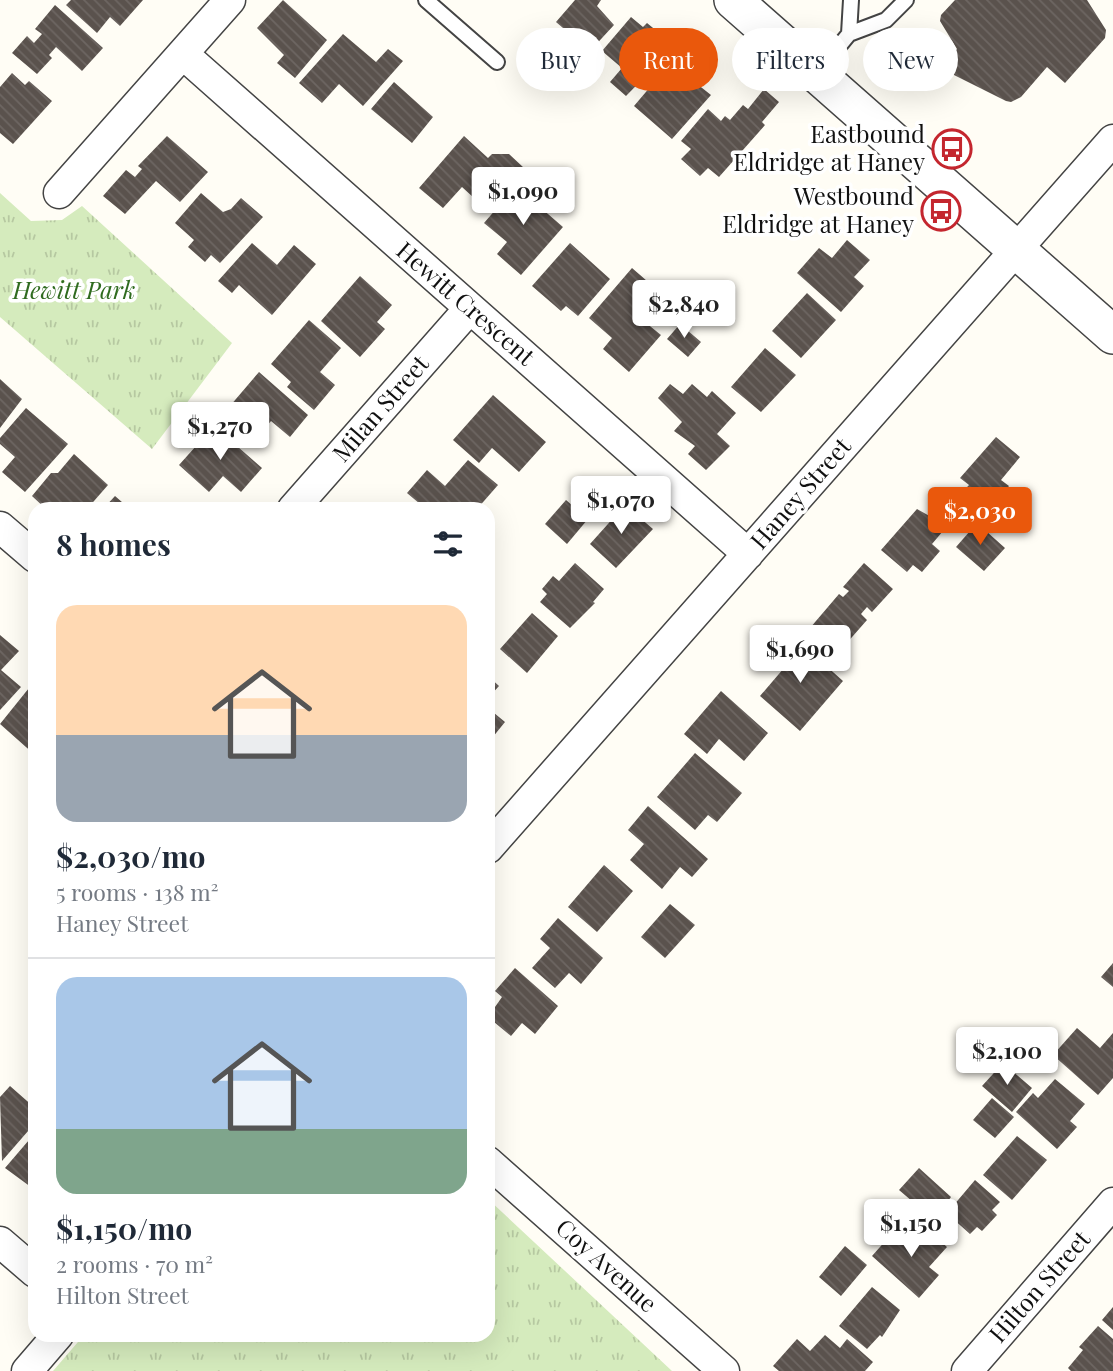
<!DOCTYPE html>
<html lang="en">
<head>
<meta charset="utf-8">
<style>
  body { margin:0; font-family:"Playfair Display",serif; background:#f2f2f3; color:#1f2937; height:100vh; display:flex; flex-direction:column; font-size:26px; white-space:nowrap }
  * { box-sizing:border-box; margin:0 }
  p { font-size:23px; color:#747a83 }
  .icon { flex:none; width:38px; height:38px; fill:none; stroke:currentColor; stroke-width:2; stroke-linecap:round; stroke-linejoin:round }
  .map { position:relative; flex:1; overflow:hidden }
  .side { position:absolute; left:28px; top:502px; width:467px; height:840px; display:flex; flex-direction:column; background:#fff; border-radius:21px; box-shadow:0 7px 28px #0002 }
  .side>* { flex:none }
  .guide { position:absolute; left:516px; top:28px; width:492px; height:63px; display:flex; gap:14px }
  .price { position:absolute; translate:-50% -60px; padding:0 16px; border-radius:7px; background:#fff; color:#222; font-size:23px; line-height:46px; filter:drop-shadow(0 2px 4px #0008) }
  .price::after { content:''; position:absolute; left:50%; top:42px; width:21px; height:16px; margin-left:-10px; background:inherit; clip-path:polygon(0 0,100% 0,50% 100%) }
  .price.on { background:#ea580c; color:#fff }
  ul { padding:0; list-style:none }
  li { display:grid; align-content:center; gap:14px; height:371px; padding:0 28px }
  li+li { border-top:2px solid #e0e1e3 }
  li span { display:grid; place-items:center; height:217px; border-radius:21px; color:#555 }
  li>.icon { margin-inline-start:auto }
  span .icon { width:126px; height:126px; fill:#fffc; stroke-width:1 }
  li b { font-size:30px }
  h2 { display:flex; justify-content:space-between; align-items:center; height:84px; padding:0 28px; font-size:30px }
  .pill { padding:0 24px; border-radius:32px; background:#fff; box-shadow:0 7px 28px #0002; font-size:24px; line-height:63px }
  .pill.on { background:#ea580c; color:#fff }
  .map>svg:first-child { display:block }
</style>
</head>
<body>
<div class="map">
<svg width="1113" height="1371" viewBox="0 0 1113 1371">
  <defs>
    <pattern id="park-tufts" width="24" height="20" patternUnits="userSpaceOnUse" patternTransform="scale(1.75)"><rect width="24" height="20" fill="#d5ebbd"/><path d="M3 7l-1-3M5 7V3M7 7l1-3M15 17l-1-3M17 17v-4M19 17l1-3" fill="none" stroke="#b6c8a1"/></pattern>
    <pattern id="building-back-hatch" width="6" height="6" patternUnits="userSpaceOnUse" patternTransform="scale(1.75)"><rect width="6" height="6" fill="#5a524d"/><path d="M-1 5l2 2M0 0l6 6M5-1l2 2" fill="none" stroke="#6d6662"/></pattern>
  </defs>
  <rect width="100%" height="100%" fill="#fffdf5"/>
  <path fill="url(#park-tufts)" d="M 0,193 L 31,221 L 62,220 L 82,206 L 232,343 L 152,449 L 0,317 Z
    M 488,1199 L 672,1371 L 53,1371 L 84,1335 L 488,1335 Z"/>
  <path fill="url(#building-back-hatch)" d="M 71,0 L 143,0 L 120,26 L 110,17 L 97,33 L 66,5 Z
    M 283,0 L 327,40 L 295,78 L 277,63 L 284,55 L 257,28 Z
    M 575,0 L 601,0 L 597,6 L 614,25 L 590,51 L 556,22 Z
    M 955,0 L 1087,0 L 1106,30 L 1105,38 L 1065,83 L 1047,67 L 1021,97 L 1011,102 L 1006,101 L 940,68 L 957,49 L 940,21 L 941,15 Z
    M 55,5 L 103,48 L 82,71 L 56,47 L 49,55 L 52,58 L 37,74 L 12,53 L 27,36 L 34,43 L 42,34 L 35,29 Z
    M 631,17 L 643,27 L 647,23 L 675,46 L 626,96 L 610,82 L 622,68 L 602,51 Z
    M 343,34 L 376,62 L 388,49 L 403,61 L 363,106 L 339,84 L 322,103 L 299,83 Z
    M 679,53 L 700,71 L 692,80 L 711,95 L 672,139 L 634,106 Z
    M 12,73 L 25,85 L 29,81 L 52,101 L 13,144 L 0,133 L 0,87 Z
    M 394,82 L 433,117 L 412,143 L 371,109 Z
    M 764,89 L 779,102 L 762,122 L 765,125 L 719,177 L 708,168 L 700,176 L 681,159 L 691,149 L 681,141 L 708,109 L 721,121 L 725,116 L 730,120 L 743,105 L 748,109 Z
    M 167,136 L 208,172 L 180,202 L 156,181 L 125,214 L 103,196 L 126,170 L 135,177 L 142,169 L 138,166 Z
    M 464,136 L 488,158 L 492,154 L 509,154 L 523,167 L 486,209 L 462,187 L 443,208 L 419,188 Z
    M 531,182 L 536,187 L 537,196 L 533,201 L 563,227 L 521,275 L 497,254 L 507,242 L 484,223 L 516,186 Z
    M 201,193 L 223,212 L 231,209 L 241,198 L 263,217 L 220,263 L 211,255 L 205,262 L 188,247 L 194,240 L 175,223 Z
    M 847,240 L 870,260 L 854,277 L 864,286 L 841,312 L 797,273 L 819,248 L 832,258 Z
    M 252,243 L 277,265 L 294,245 L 316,264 L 272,315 L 239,285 L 232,293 L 218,281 Z
    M 570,243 L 610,279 L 578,316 L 566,306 L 561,311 L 532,286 Z
    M 632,268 L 662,294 L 640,318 L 661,335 L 629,372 L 603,349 L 612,338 L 589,318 Z
    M 360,276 L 392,305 L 377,322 L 385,329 L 360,357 L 321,321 Z
    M 807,293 L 836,320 L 801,358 L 772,331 Z
    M 309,320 L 341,348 L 320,372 L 335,385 L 314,410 L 287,387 L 291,382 L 271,364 Z
    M 680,324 L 701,342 L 688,357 L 667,339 Z
    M 765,348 L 796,375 L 761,412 L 731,387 Z
    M 259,372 L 308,415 L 290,437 L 271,421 L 249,447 L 218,420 Z
    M 0,379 L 22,399 L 0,428 Z
    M 670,384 L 683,394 L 692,384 L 707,397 L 712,391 L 736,413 L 717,434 L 730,446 L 706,470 L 688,454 L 695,446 L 674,431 L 682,422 L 658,398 Z
    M 493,395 L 546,442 L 519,472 L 492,448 L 479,463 L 453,440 Z
    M 26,408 L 68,444 L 25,492 L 2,472 L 15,457 L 0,444 L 0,438 Z
    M 214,426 L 262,468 L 241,492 L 223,476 L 209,492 L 179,465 Z
    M 996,437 L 1020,457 L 1001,480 L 1009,486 L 1001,496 L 1010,502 L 1010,509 L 1004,515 L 998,516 L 989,509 L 983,517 L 959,496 L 969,485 L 960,478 Z
    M 74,454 L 108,485 L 87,509 L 46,509 L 32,496 L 51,473 L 58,473 Z
    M 468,460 L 498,485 L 477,509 L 426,509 L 407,493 L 427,470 L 445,486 Z
    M 115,496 L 130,509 L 103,509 Z
    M 566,500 L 588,519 L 567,544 L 545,524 Z
    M 625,505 L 653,529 L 616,568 L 590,544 Z
    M 917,509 L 933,518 L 943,531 L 932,544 L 940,551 L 922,572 L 913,565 L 907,572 L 881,550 Z
    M 977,523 L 1005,548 L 984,571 L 956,547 Z
    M 575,563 L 604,589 L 593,602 L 595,603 L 570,628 L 540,602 L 547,594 L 542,589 L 553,576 L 559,581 Z
    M 864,563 L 893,589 L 872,612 L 867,607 L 861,614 L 867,620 L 838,653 L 810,628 L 839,594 L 843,597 L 849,591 L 843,587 Z
    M 532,613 L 558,636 L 527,673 L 500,649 Z
    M 0,635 L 19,651 L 1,670 L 21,687 L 0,710 Z
    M 795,638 L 843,681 L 800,731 L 760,696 L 784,668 L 775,660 Z
    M 488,676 L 499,686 L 488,698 Z
    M 29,688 L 35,694 L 35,755 L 0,724 Z
    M 721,691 L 768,733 L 744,761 L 719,739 L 707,754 L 684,734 Z
    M 488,708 L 505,722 L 488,743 Z
    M 695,753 L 742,793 L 717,822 L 708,815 L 695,830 L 657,797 Z
    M 648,806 L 708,859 L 692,877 L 680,867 L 662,889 L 630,860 L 644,844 L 628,830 Z
    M 604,865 L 633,891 L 597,932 L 568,907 Z
    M 670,904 L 695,925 L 665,958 L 641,937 Z
    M 558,918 L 603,958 L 581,984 L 569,973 L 555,988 L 532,968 L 550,948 L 540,939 Z
    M 1113,963 L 1113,987 L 1101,977 Z
    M 515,968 L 558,1006 L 535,1034 L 522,1023 L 511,1036 L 488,1017 L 502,997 L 495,991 Z
    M 1077,1028 L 1100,1048 L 1113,1033 L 1113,1078 L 1098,1095 L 1053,1055 Z
    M 1003,1063 L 1032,1088 L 1012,1112 L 982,1086 Z
    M 1055,1079 L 1085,1104 L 1070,1121 L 1077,1127 L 1057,1149 L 1016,1112 L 1033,1093 L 1038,1098 Z
    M 10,1086 L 35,1108 L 35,1123 L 2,1161 L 0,1097 Z
    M 992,1098 L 1014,1117 L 995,1138 L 973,1120 Z
    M 35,1133 L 35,1190 L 5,1168 Z
    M 1017,1136 L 1047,1160 L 1012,1200 L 983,1175 Z
    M 919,1168 L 951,1197 L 948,1201 L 953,1206 L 975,1180 L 1000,1202 L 992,1210 L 997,1215 L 982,1231 L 977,1227 L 970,1234 L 942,1209 L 933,1219 L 899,1190 Z
    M 923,1226 L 947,1247 L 929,1267 L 939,1275 L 919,1298 L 872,1256 L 895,1230 L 909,1242 Z
    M 845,1246 L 867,1265 L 841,1296 L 819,1277 Z
    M 872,1287 L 900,1310 L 882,1337 L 880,1335 L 867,1349 L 839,1326 Z
    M 1113,1307 L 1113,1330 L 1102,1320 Z
    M 1098,1326 L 1113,1339 L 1113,1371 L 1071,1371 L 1068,1368 L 1083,1350 L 1079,1347 Z
    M 825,1335 L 840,1348 L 847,1339 L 873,1362 L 865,1371 L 779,1371 L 773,1366 L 797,1339 L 810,1351 Z"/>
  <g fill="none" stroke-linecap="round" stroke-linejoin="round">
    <g stroke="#444" stroke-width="18">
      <path id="service" d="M 426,0 L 497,62
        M 849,34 L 886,20 L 906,0
        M 816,74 L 849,34 L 851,0"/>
    </g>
    <g stroke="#444" stroke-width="33">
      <path id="minor" d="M 183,54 L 748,554
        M 59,193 L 230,0
        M 293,509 L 470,308
        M 0,527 L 35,557
        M 488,848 L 1113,140
        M 488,1162 L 724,1371
        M 0,1242 L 35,1272
        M 27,1371 L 58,1335
        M 967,1371 L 1113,1203"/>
    </g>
    <g stroke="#444" stroke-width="40">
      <path id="tertiary" d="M 733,0 L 1113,335"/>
    </g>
    <use href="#service" stroke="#fff" stroke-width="14"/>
    <use href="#minor" stroke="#fff" stroke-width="30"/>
    <use href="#tertiary" stroke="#fff" stroke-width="37"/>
  </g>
  <defs>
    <g id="bus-ring" transform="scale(2.0125)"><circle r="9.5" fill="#fff" stroke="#c4262e" stroke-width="1.5"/><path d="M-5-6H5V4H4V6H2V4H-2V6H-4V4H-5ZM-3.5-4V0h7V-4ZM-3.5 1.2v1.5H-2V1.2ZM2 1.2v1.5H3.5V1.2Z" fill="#c4262e"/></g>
  </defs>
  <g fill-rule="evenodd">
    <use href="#bus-ring" x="952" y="149"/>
    <use href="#bus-ring" x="941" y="211"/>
  </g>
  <g text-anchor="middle" stroke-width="7" stroke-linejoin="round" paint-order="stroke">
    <g font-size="24" fill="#111" stroke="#fff" text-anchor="end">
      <text x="925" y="143">Eastbound<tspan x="925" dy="28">Eldridge at Haney</tspan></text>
      <text x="914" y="205">Westbound<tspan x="914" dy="28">Eldridge at Haney</tspan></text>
    </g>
    <g font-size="24" font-style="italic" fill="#2f6b1f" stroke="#fff">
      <text x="74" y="299">Hewitt Park</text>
    </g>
    <g font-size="24" fill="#111" stroke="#fff">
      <text transform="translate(465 304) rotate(41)" y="8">Hewitt Crescent</text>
      <text transform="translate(381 409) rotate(-49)" y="8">Milan Street</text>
      <text transform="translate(801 494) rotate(-49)" y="8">Haney Street</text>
      <text transform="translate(606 1266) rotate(42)" y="8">Coy Avenue</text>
      <text transform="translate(1040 1287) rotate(-49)" y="8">Hilton Street</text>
    </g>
  </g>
</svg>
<b class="price" style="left:523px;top:227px">$1,090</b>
<b class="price" style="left:684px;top:340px">$2,840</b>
<b class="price" style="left:220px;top:462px">$1,270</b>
<b class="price" style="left:621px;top:536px">$1,070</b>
<b class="price on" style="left:980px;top:547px">$2,030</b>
<b class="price" style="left:800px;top:685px">$1,690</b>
<b class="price" style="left:1007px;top:1087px">$2,100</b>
<b class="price" style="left:911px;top:1259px">$1,150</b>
<div class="guide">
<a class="pill">Buy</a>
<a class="pill on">Rent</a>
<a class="pill">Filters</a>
<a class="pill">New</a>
</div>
<section class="side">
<h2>8 homes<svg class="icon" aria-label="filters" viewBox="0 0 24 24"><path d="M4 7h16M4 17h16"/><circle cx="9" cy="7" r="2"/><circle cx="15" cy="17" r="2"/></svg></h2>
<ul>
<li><span style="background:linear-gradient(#ffd9b3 60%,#9aa5b1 0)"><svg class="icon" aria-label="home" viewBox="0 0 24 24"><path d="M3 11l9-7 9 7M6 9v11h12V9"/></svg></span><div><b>$2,030/mo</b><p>5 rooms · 138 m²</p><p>Haney Street</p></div></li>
<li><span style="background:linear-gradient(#a9c7e8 70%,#7fa58c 0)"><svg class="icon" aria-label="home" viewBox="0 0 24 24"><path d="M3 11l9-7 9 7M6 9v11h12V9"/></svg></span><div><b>$1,150/mo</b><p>2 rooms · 70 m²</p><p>Hilton Street</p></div></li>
</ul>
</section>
</div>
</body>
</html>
